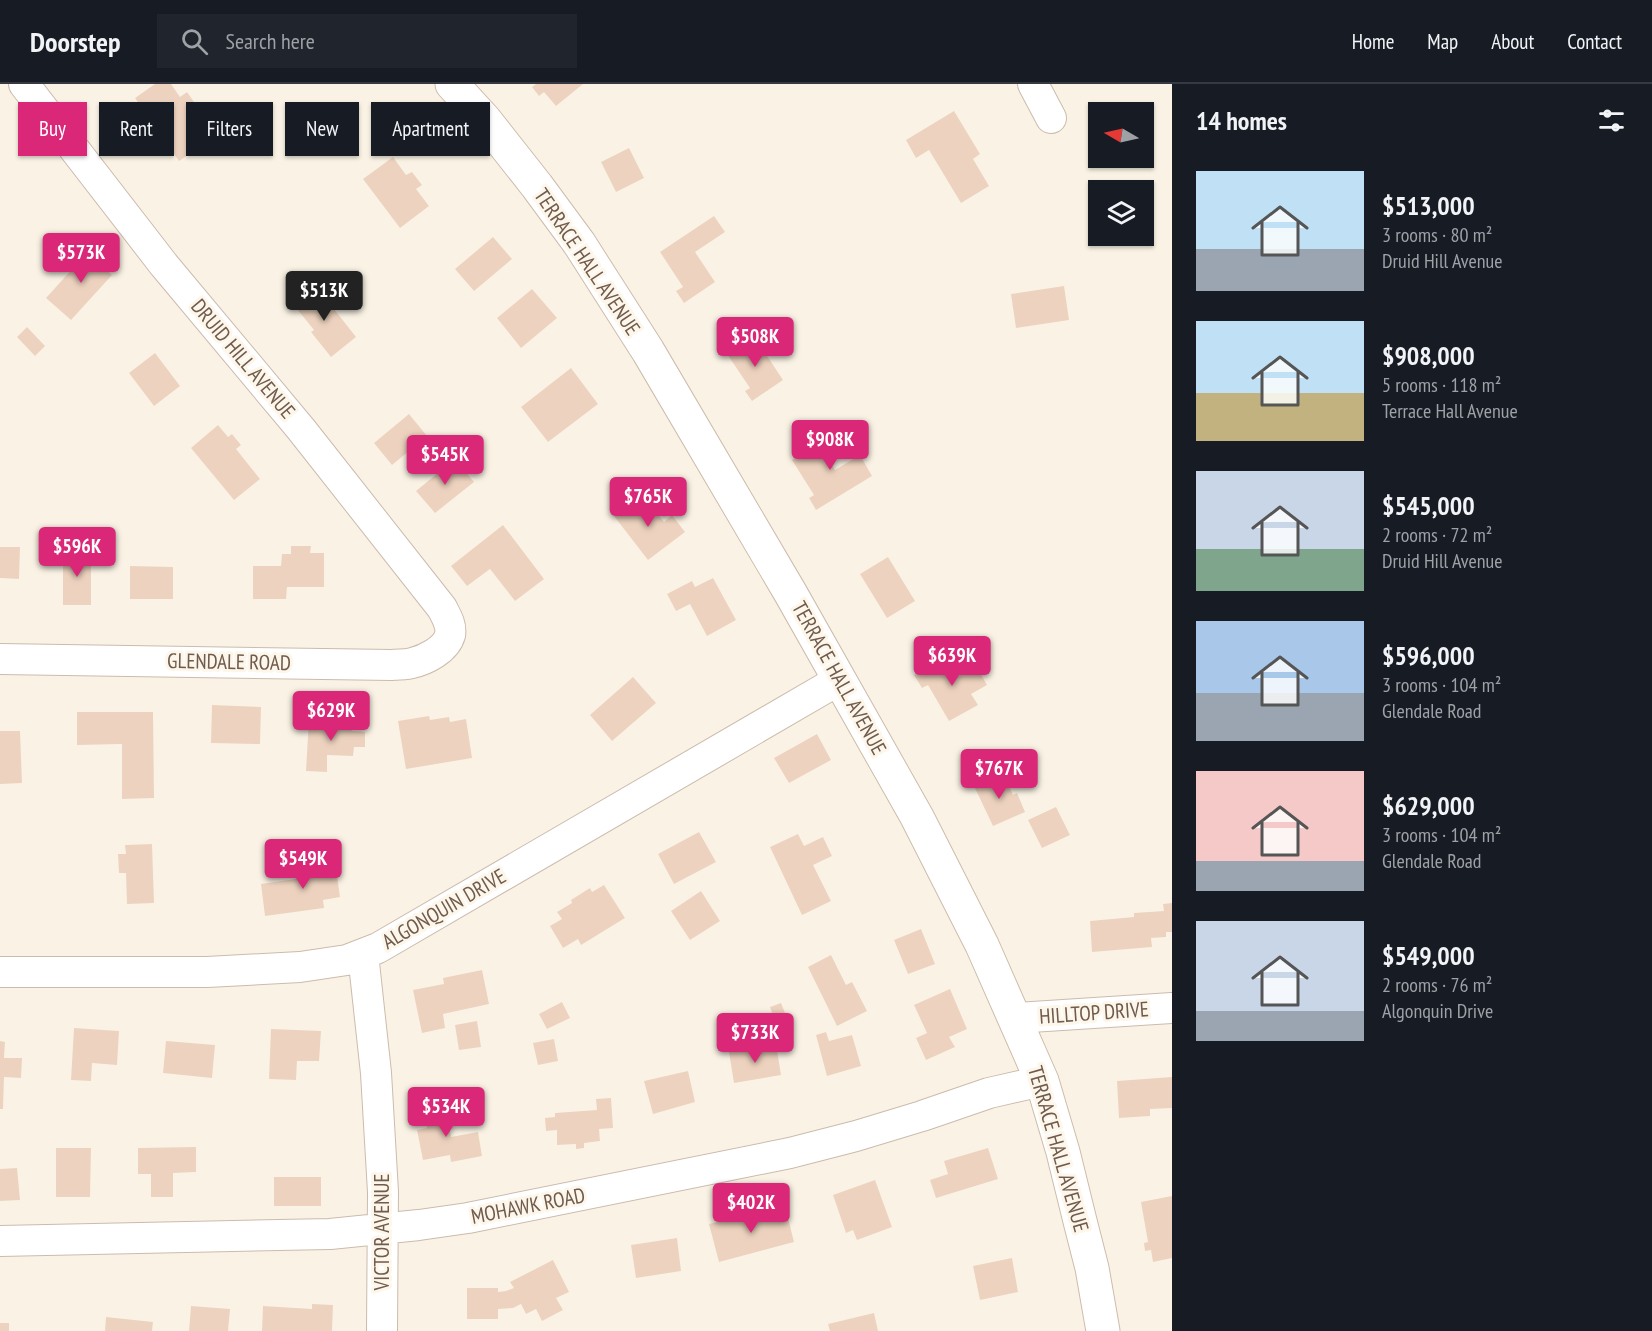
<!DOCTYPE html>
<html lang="en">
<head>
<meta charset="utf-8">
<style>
  body { margin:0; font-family:"PT Sans Narrow",sans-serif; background:#20242c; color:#f1f3f6; height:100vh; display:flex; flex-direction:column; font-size:22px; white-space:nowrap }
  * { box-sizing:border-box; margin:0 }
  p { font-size:20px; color:#9ea1a6 }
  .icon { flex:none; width:33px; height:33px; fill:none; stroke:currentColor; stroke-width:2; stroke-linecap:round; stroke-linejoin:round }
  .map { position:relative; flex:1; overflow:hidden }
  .panel { display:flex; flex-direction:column; background:#171b24; width:480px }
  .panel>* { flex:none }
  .guide { position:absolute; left:18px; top:18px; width:570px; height:54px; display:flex; gap:12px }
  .needle { width:39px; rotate:279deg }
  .fabs { position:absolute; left:1088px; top:18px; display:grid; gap:12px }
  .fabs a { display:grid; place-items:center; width:66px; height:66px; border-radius:0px; background:#171b24; box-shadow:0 2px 4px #0004; font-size:30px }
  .price { position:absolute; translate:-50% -51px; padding:0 14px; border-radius:6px; background:#db2777; color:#fff; font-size:20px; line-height:39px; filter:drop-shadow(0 2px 3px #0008) }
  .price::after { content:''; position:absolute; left:50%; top:36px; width:18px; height:14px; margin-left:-9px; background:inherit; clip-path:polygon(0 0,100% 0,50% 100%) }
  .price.on { background:#222; color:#fff }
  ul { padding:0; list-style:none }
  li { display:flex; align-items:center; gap:18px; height:150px; padding:0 24px }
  li span { display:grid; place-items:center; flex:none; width:168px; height:120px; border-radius:0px; color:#555 }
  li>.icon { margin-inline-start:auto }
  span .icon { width:72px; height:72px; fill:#fffc; stroke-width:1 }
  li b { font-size:26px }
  h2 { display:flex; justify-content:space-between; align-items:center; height:72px; padding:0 24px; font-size:26px }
  .chip { padding:0 21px; border-radius:0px; background:#171b24; box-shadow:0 2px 4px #0004; font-size:21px; line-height:54px }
  .chip.on { background:#db2777; color:#fff }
  header { display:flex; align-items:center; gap:36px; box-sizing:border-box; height:84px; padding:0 30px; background:#171b24; border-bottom:2px solid #363941 }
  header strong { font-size:28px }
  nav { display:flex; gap:33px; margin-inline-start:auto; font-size:21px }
  .search { width:420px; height:54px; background:#20242c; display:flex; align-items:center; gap:15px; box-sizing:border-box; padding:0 21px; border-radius:0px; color:#9ea1a6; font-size:22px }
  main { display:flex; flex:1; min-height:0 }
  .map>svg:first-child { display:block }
</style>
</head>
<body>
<header>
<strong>Doorstep</strong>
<div class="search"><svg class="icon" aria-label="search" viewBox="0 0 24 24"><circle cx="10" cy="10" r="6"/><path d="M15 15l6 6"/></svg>Search here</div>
<nav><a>Home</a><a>Map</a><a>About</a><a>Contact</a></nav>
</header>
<main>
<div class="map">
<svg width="1172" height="1247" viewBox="0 0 1172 1247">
  <rect width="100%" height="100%" fill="#faf3e5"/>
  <path fill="#edd3bf" d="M 155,0 L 171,0 L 180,13 L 187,8 L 217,51 L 179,77 L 135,14 Z
    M 536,0 L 583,0 L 556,22 L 544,8 L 539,12 L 532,3 Z
    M 954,27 L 980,70 L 973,75 L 989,102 L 961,119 L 929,66 L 916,74 L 906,56 Z
    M 629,64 L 644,94 L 616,108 L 601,78 Z
    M 393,73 L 406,91 L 412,88 L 422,101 L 416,105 L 429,122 L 400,144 L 363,95 Z
    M 714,132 L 725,148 L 695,168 L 715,198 L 684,219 L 676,207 L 683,203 L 660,168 Z
    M 493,153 L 512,175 L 474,207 L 455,185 Z
    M 93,162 L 111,178 L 105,185 L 112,191 L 71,236 L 46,214 Z
    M 316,202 L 356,253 L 331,273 L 311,248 L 314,246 L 293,220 Z
    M 1064,202 L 1069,236 L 1016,244 L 1011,210 Z
    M 532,205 L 557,234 L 521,264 L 497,234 Z
    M 27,243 L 45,262 L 35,272 L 17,253 Z
    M 754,252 L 783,296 L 752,317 L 745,307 L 750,304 L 727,270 Z
    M 155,269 L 180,302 L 154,322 L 129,289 Z
    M 571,284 L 598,320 L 548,358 L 521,323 Z
    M 409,330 L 427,352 L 392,381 L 374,359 Z
    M 218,341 L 228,353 L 232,350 L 241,361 L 236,365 L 260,395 L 234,416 L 191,364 Z
    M 837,348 L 847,365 L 829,376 L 835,386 L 860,371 L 872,392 L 816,426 L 809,414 L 814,411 L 792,376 Z
    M 455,375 L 474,398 L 435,429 L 416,407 Z
    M 638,412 L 649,426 L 652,423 L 664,438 L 672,431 L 685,448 L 648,476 L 614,432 Z
    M 503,441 L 544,495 L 515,517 L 490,485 L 467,502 L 451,482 Z
    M 291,462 L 311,462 L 310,469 L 324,469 L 324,503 L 287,503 L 286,515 L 253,515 L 253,482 L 281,482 L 282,470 L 291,470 Z
    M 0,463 L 20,463 L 19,495 L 0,494 Z
    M 63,466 L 91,466 L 91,521 L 63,521 Z
    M 888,473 L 915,517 L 887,534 L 860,490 Z
    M 130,482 L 173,483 L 173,515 L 130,515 Z
    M 713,494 L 736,536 L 707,552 L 690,520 L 676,527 L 667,510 L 692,497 L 695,503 Z
    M 947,572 L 959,592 L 976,582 L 987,601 L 971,610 L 978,621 L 949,637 L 928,601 L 922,604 L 914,591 Z
    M 633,593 L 656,619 L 612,657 L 590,631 Z
    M 212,621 L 261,623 L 260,660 L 211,659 Z
    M 77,628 L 153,628 L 154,714 L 122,715 L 122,660 L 77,661 Z
    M 429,632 L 430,636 L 449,633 L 450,638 L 466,635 L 472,674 L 406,685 L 398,637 Z
    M 309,635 L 352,637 L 352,647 L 365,648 L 365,663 L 354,663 L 353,672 L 327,671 L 327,688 L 306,687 Z
    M 0,647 L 20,647 L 22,699 L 0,700 Z
    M 817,650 L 831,676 L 789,699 L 774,674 Z
    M 1003,689 L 1013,711 L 1017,709 L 1025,728 L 993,742 L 974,702 Z
    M 1056,723 L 1070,751 L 1042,764 L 1028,736 Z
    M 699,748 L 716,778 L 674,800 L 658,770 Z
    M 798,750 L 804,762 L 823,753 L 832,772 L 813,781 L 831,817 L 802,831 L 770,763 Z
    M 152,760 L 154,819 L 127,820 L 126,789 L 119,789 L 118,770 L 126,770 L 125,761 Z
    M 334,770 L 340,813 L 323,816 L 324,824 L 265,832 L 261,800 L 316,792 L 313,773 Z
    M 604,801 L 625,834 L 581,861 L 578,855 L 563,864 L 550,842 L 562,835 L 557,828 L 572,819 L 571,816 L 590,804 L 592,808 Z
    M 701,807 L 720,837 L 690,856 L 671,827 Z
    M 1172,819 L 1172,848 L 1166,848 L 1166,853 L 1151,854 L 1152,863 L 1092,868 L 1090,837 L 1134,833 L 1134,829 L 1164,827 L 1163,820 Z
    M 921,845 L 935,880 L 908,890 L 894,856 Z
    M 831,871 L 846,901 L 852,898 L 867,927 L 837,942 L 808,883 Z
    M 482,886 L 489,920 L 443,930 L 445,944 L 422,949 L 413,906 L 444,900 L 443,894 Z
    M 950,905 L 967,945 L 949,953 L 955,963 L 926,976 L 916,954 L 927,949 L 914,921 Z
    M 562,918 L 570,934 L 547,945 L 539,930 Z
    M 781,919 L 789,939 L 777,943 L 770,923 Z
    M 477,937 L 481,963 L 459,966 L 455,941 Z
    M 74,944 L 119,947 L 117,981 L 92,979 L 91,997 L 71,996 Z
    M 271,945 L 321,947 L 319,977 L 297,977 L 296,996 L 269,995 Z
    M 826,948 L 829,957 L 852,951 L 861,982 L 827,992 L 816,951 Z
    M 554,955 L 558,977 L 538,981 L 533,959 Z
    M 0,957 L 5,958 L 4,974 L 22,974 L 21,994 L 4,993 L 3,1025 L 0,1025 Z
    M 166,957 L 215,961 L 212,994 L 163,989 Z
    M 776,960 L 781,991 L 734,999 L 729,968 Z
    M 688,987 L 695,1018 L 653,1030 L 644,997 Z
    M 1172,993 L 1172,1024 L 1150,1025 L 1150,1032 L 1119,1034 L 1117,997 Z
    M 611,1014 L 613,1044 L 599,1045 L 600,1057 L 584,1059 L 584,1064 L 576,1065 L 576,1060 L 557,1061 L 557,1046 L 546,1047 L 545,1034 L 555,1033 L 555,1029 L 597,1026 L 596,1015 Z
    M 445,1019 L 451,1053 L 478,1048 L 482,1072 L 451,1078 L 450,1071 L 423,1076 L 417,1046 L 427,1044 L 423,1023 Z
    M 196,1063 L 196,1088 L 173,1089 L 173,1113 L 151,1113 L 151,1090 L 138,1090 L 138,1064 Z
    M 56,1064 L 91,1064 L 90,1113 L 56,1113 Z
    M 988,1064 L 998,1095 L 936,1114 L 930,1096 L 948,1090 L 944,1077 Z
    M 17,1084 L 20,1116 L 0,1117 L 0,1085 Z
    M 274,1093 L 321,1093 L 321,1122 L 274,1122 Z
    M 875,1096 L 892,1143 L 857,1156 L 853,1146 L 846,1149 L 833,1111 Z
    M 1172,1112 L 1172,1174 L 1153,1178 L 1151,1166 L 1145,1167 L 1144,1159 L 1148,1158 L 1141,1118 Z
    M 786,1126 L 794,1158 L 719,1178 L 709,1140 L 758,1128 L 759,1132 Z
    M 677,1154 L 681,1187 L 636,1194 L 631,1161 Z
    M 1012,1174 L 1018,1208 L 980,1216 L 973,1182 Z
    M 553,1176 L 569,1208 L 556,1214 L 563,1226 L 542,1237 L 536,1225 L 526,1230 L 521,1220 L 513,1224 L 498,1225 L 498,1235 L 467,1235 L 467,1204 L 498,1204 L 498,1208 L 506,1207 L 514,1204 L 510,1198 Z
    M 312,1220 L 333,1221 L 332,1247 L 262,1247 L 263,1222 L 312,1225 Z
    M 191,1222 L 230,1225 L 228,1247 L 189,1247 Z
    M 874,1229 L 878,1247 L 830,1247 L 828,1240 Z
    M 106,1233 L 153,1238 L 152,1247 L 105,1247 Z
    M 0,1239 L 9,1239 L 9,1247 L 0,1247 Z"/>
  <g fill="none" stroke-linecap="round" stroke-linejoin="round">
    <g stroke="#cbbbad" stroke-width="32">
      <path id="street" d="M 1033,0 L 1051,34
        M 0,575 L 392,581 C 398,580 406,581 412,579 C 425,576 446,566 450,551 C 452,541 446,532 442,524 L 301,345 L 164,181 L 24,0
        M 363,870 L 376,989 L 383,1108 L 382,1247
        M 0,888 L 207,888 L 300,883 L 347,876 L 378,864 L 839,596
        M 1015,934 L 1172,924
        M 0,1157 L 330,1150 L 419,1141 L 468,1134 L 790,1069 L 856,1052 L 922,1032 L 989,1009 L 1042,997"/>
    </g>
    <g stroke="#cdbcab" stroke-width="35">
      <path id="secondary" d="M 452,0 L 485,36 L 537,102 L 579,159 L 648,267 L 791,510 L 917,733 L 982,861 L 1042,997 L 1063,1068 L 1080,1137 L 1092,1184 L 1103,1247"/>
    </g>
    <use href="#street" stroke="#fff" stroke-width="30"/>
    <use href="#secondary" stroke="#fff" stroke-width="33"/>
  </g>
  <g text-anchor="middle" stroke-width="6" stroke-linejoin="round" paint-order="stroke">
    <g font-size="21" fill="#715b4d" stroke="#fdf7eb">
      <text transform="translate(587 178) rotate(56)" y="7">TERRACE HALL AVENUE</text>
      <text transform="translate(243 275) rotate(50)" y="7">DRUID HILL AVENUE</text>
      <text transform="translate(229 578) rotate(1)" y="7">GLENDALE ROAD</text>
      <text transform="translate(839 594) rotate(61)" y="7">TERRACE HALL AVENUE</text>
      <text transform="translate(444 825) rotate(-30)" y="7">ALGONQUIN DRIVE</text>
      <text transform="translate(1094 929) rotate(-4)" y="7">HILLTOP DRIVE</text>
      <text transform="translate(1058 1065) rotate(74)" y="7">TERRACE HALL AVENUE</text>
      <text transform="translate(528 1122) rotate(-11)" y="7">MOHAWK ROAD</text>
      <text transform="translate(382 1148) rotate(-90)" y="7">VICTOR AVENUE</text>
    </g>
  </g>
</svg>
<div class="fabs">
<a><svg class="needle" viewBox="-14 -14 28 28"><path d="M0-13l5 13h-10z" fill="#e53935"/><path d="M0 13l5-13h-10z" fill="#9ea1a6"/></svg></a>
<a><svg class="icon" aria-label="layers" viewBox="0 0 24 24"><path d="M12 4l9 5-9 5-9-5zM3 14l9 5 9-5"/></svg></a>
</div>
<b class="price" style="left:81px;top:200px">$573K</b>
<b class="price on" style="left:324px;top:238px">$513K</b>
<b class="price" style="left:755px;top:284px">$508K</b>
<b class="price" style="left:830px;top:387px">$908K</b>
<b class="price" style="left:445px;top:402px">$545K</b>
<b class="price" style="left:648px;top:444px">$765K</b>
<b class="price" style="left:77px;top:494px">$596K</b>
<b class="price" style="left:952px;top:603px">$639K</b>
<b class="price" style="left:331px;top:658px">$629K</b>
<b class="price" style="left:999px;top:716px">$767K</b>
<b class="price" style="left:303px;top:806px">$549K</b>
<b class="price" style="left:755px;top:980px">$733K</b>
<b class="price" style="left:446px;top:1054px">$534K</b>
<b class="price" style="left:751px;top:1150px">$402K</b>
<div class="guide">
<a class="chip on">Buy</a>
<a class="chip">Rent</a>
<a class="chip">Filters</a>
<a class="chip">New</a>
<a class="chip">Apartment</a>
</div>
</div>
<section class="panel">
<h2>14 homes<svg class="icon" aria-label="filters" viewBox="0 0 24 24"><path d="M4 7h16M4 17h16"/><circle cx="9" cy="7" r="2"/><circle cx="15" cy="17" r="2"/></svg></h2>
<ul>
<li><span style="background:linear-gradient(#bfe0f5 65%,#9aa5b1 0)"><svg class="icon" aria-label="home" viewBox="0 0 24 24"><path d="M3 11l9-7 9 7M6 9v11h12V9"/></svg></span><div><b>$513,000</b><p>3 rooms · 80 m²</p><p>Druid Hill Avenue</p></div></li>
<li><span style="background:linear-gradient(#bfe0f5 60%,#c2b280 0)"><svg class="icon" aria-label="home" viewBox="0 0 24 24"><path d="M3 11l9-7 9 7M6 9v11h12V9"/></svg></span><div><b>$908,000</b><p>5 rooms · 118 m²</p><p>Terrace Hall Avenue</p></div></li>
<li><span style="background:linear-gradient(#c9d6e8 65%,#7fa58c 0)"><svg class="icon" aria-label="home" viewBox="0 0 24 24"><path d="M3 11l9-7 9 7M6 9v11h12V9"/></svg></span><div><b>$545,000</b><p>2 rooms · 72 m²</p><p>Druid Hill Avenue</p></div></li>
<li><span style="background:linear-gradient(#a9c7e8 60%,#9aa5b1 0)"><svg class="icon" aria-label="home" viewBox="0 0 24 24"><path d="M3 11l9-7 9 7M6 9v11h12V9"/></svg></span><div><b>$596,000</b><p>3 rooms · 104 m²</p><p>Glendale Road</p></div></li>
<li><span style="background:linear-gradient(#f6c9c9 75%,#9aa5b1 0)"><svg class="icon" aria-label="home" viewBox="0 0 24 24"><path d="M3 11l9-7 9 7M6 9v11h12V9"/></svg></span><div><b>$629,000</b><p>3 rooms · 104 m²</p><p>Glendale Road</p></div></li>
<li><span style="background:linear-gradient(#c9d6e8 75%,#9aa5b1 0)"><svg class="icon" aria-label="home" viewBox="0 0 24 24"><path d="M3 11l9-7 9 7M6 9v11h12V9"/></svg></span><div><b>$549,000</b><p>2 rooms · 76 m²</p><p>Algonquin Drive</p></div></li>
</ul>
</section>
</main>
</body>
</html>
